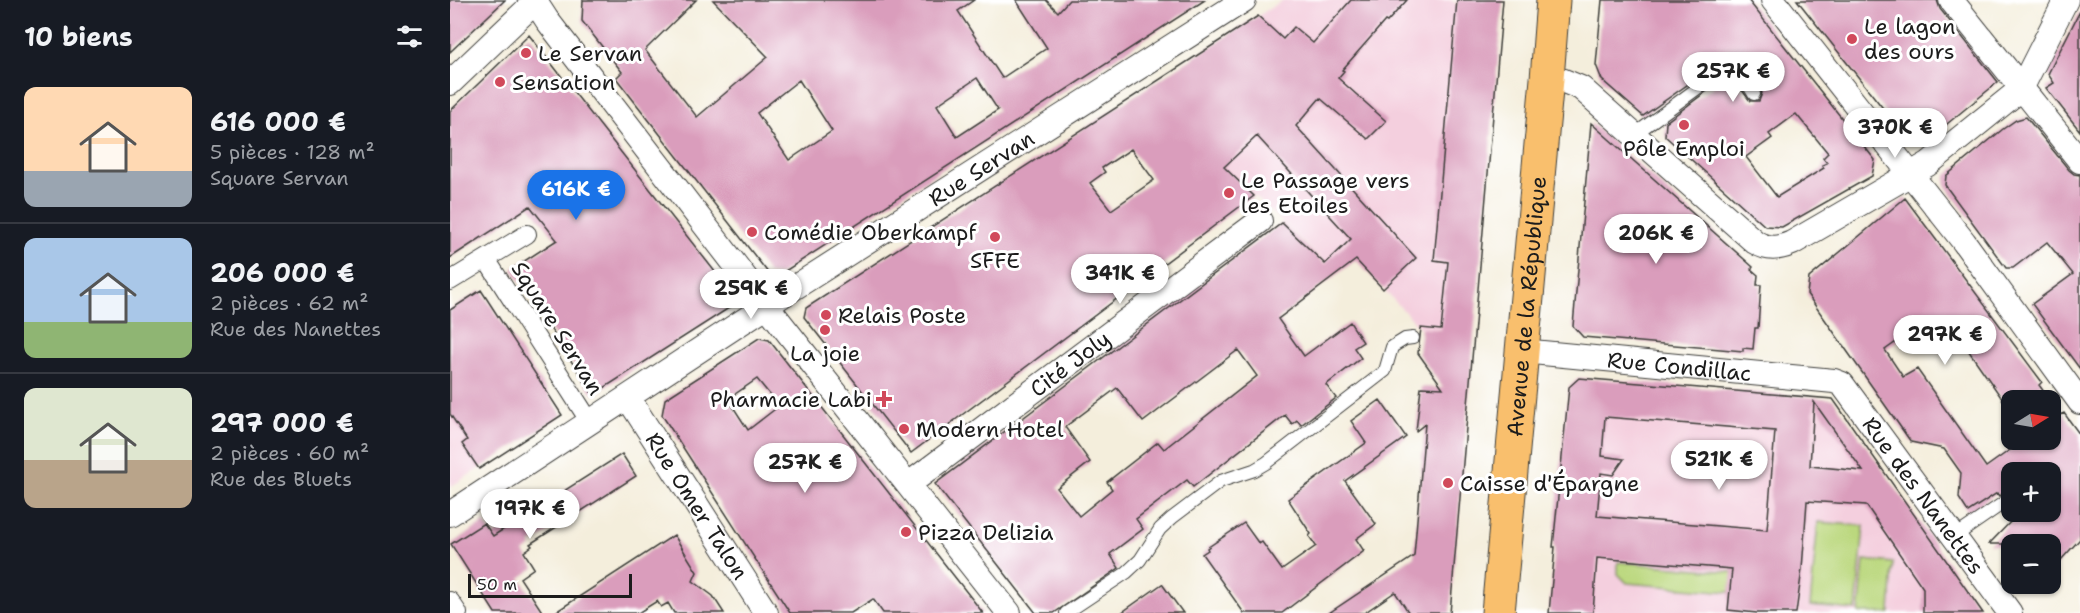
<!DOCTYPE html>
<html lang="fr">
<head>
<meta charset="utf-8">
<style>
  body { margin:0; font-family:"Shantell Sans",sans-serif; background:#242831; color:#f1f3f6; height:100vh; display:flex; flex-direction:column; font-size:22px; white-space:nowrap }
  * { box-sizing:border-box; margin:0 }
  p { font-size:20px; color:#9ea1a6 }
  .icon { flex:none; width:33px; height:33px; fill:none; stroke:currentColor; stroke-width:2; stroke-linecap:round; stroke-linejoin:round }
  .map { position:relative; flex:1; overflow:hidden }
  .panel { display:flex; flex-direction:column; background:#171b24; width:450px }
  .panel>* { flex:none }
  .needle { width:39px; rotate:79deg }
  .buttons { position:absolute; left:1551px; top:390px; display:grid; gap:12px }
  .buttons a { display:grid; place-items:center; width:60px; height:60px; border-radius:12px; background:#171b24; box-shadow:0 2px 4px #0004; font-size:30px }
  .scale { position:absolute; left:18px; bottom:15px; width:164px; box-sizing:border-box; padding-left:6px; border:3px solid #1c1c1c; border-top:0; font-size:16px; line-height:21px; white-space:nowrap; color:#1c1c1c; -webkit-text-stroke:4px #fff; paint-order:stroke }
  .price { position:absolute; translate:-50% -51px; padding:0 14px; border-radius:21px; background:#fff; color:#222; font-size:20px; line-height:39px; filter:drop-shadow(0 2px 3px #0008) }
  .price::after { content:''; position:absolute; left:50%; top:36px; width:18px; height:14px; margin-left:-9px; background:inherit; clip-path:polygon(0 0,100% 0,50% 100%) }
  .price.active { background:#1a73e8; color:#fff }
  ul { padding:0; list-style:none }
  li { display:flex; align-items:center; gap:18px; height:150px; padding:0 24px }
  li+li { border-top:2px solid #363941 }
  li span { display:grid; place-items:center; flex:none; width:168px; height:120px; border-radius:12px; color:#555 }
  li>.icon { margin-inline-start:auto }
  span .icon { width:72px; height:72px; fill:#fffc; stroke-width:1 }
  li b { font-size:26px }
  h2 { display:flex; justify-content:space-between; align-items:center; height:72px; padding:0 24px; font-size:26px }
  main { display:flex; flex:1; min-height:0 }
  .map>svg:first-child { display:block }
</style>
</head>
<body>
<main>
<section class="panel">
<h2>10 biens<svg class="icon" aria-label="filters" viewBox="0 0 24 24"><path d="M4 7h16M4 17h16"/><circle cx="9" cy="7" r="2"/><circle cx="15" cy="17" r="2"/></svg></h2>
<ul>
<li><span style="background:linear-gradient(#ffd9b3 70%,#9aa5b1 0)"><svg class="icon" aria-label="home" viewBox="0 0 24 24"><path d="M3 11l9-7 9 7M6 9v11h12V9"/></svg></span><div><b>616 000 €</b><p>5 pièces · 128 m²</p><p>Square Servan</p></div></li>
<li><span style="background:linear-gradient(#a9c7e8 70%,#8fb573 0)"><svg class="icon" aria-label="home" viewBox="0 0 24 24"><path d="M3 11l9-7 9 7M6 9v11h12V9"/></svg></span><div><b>206 000 €</b><p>2 pièces · 62 m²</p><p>Rue des Nanettes</p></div></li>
<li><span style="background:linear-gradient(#dfe7d0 60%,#b9a48a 0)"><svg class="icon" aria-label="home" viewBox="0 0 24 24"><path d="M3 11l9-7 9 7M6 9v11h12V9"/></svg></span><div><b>297 000 €</b><p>2 pièces · 60 m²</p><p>Rue des Bluets</p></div></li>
</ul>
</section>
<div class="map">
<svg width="1630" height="613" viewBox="0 0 1630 613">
  <rect width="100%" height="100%" fill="#fff"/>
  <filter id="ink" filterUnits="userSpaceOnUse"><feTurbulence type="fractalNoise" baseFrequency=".0167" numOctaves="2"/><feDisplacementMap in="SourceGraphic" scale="12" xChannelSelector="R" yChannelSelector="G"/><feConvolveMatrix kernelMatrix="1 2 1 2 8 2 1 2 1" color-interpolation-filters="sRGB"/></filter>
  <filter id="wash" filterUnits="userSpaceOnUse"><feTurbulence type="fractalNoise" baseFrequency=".008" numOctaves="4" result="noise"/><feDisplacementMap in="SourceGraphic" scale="24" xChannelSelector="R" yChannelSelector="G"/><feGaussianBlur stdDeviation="1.35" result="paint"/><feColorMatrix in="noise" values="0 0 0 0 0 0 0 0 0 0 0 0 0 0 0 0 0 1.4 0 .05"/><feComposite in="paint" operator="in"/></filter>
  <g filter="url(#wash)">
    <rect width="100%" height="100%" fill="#f4eedc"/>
    <path fill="#f4cfde" d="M 833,0 L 1001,0 L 1049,43 L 1024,332 L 970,328 L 906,260 L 887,274 L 774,167 L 829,116 L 786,30 Z
      M 0,339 L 68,444 L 0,487 Z
      M 1129,378 L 1147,381 L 1149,378 L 1383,399 L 1533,613 L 1099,613 L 1116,402 L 1118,402 L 1119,387 Z"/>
    <path fill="#bbd87e" stroke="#6c7a4d" stroke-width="1.5" d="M 1368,522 L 1414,526 L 1406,610 L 1360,606 Z
      M 1414,560 L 1443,563 L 1440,613 L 1409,613 Z
      M 1168,562 L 1303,574 L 1301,594 L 1177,583 L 1168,574 Z"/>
    <g id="blocks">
      <path fill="#da9dbc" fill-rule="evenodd" d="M 0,0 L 55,0 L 0,52 Z
        M 133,0 L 246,0 L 195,50 L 247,117 L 318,57 L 263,0 L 524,0 L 508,11 L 552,78 L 597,48 L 566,0 L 596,0 L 608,12 L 619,0 L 755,0 L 329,275 L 319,274 L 166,78 L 172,72 L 132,21 ZM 527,78 L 548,110 L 507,137 L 487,105 ZM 349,80 L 382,131 L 339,160 L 307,113 Z
        M 901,0 L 957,0 L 937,22 L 935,21 L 892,70 L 894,71 L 888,78 L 936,121 L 918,139 L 870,98 L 846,126 L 966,258 L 933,289 L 906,260 L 828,319 L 854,356 L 900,322 L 913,342 L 904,348 L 911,358 L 876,385 L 886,398 L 851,425 L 847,420 L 842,424 L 835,415 L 743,487 L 737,480 L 686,519 L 693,529 L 660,554 L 669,568 L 604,613 L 586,613 L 485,484 L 832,223 L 875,264 L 901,239 L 807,136 L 774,167 L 804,196 L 461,453 L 354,317 L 356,308 L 808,16 L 833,39 L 844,27 L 863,43 ZM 681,149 L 704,180 L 661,210 L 640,183 L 655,172 L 652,168 ZM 788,350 L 807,376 L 714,449 L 708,442 L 657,482 L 662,489 L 629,516 L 607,488 L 640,462 L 615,427 L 667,388 L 693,422 Z
        M 1007,0 L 1053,0 L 1000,613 L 959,613 L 945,592 L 914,613 L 879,613 L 964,556 L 975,424 L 966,431 L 971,387 L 993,388 L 968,353 L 971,328 L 991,330 L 998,262 L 984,260 Z
        M 1152,0 L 1298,0 L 1425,160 L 1422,176 L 1332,227 L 1315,226 L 1215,136 L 1216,122 L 1277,76 L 1286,82 L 1300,101 L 1309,101 L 1312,93 L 1302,76 L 1287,62 L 1281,60 L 1271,61 L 1193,116 L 1152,80 L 1146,65 ZM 1346,114 L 1378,153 L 1373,158 L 1377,163 L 1372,165 L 1374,168 L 1327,197 L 1296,157 L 1322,138 L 1319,134 Z
        M 1347,0 L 1487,0 L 1490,9 L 1548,82 L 1475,142 L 1459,141 Z
        M 1630,11 L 1630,131 L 1596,88 L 1604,83 L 1598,74 Z
        M 79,35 L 284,296 L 282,306 L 143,395 L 62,269 L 107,240 L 80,206 L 0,258 L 0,111 Z
        M 1576,117 L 1619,170 L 1624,174 L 1630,175 L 1630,369 L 1582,304 L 1623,274 L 1597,242 L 1563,268 L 1556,268 L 1495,185 L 1496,176 L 1553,129 L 1566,120 Z
        M 1141,123 L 1303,267 L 1301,269 L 1308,275 L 1307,285 L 1311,285 L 1308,328 L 1305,328 L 1303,349 L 1293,348 L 1293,351 L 1133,337 L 1123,326 Z
        M 1455,198 L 1592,382 L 1589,385 L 1600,400 L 1553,400 L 1514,344 L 1512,345 L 1490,321 L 1468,337 L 1463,330 L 1435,350 L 1453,377 L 1467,369 L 1536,467 L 1574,440 L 1600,440 L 1600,422 L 1614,413 L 1630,435 L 1630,539 L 1600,572 L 1600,544 L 1539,544 L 1570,512 L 1600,512 L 1600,472 L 1562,472 L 1562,488 L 1549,496 L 1547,493 L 1518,512 L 1509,498 L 1511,473 L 1494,449 L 1461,442 L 1357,294 L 1359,278 Z
        M 31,290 L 112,415 L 29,469 L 12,444 L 17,440 L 0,414 L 0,310 Z
        M 309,338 L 319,340 L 533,613 L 433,613 L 423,599 L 401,613 L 340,613 L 212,415 L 215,399 ZM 307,379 L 329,406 L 298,430 L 278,399 Z
        M 1129,378 L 1383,399 L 1533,613 L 1473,613 L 1473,588 L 1416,505 L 1357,501 L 1352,569 L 1346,613 L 1307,613 L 1278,610 L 1282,569 L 1147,558 L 1143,613 L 1099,613 L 1105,547 L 1103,547 L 1119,387 ZM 1364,402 L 1413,471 L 1360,466 ZM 1155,417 L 1325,431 L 1317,530 L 1147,516 L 1151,473 L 1163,475 L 1174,459 L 1152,456 Z
        M 930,400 L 956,437 L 895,481 L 926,524 L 906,539 L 914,551 L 832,613 L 794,613 L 752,554 L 758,550 L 757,548 L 794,523 L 809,544 L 812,542 L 832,570 L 866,546 L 859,536 L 861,534 L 838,499 L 916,443 L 901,421 Z
        M 172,454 L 186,476 L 80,544 L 82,546 L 74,552 L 84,568 L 70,578 L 93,613 L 45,613 L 1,544 L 34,523 L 43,536 Z
        M 224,535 L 247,572 L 243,581 L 263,596 L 274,613 L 224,613 L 218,603 L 211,607 L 207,601 L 188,613 L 104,613 Z
        M 712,584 L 733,613 L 671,613 Z"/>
    </g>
  </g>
  <g filter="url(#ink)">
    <use href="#blocks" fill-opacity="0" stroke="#3c3c39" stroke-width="1.5"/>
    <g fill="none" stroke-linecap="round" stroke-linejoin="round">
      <g stroke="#3c3c39" stroke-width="14">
        <path id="service" d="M 1185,134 L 1275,68 C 1289,67 1297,83 1304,94
          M 1504,537 L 1562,497
          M 616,613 L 676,573 L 690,560 L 710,529 L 722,518 L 771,481 L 804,470 L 816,463 L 935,371 L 942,347 L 955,339 L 963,338"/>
      </g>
      <g stroke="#3c3c39" stroke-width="20">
        <path id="pedestrian" d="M 36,259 L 140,422
          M 0,281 L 77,234
          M 0,601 L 8,613"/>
      </g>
      <g stroke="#3c3c39" stroke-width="26">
        <g id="minor">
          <path d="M 84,0 L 97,20 L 317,306 L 559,613"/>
          <path d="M 1323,0 L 1514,242 L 1630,402"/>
          <path d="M 1501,0 L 1630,161"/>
          <path d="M 1097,79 L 1114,81 L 1131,88 L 1305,242 C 1318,250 1328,249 1342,243 L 1478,164 L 1571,89 L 1616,0"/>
          <path d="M 0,83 L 87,0"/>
          <path id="s1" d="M 1072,351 L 1384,381 L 1392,384 L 1560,613"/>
          <path id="s2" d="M 178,398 L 316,613"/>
          <path id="s3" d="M 459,484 L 810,221"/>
          <path id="s4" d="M 0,514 L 336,293 L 794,0"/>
        </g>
      </g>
      <g stroke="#3c3c39" stroke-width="35">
        <g id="primary">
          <path id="s5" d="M 1048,613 L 1097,79 L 1103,0"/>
        </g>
      </g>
      <use href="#service" stroke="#fff" stroke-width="12"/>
      <use href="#pedestrian" stroke="#fff" stroke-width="18"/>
      <use href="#minor" stroke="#fff" stroke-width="24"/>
      <use href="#primary" stroke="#f9bf6d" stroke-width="33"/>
    </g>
  </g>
  <g fill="#d1495b" stroke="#fff" stroke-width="2">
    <circle cx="1402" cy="39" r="6"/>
    <circle cx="76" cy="53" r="6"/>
    <circle cx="50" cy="82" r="6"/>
    <circle cx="1234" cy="125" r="6"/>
    <circle cx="779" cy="193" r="6"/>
    <circle cx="302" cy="232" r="6"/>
    <circle cx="545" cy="237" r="6"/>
    <circle cx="376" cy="315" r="6"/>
    <circle cx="375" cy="330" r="6"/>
    <path d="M431 390h6v6h6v6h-6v6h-6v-6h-6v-6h6z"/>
    <circle cx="454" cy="429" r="6"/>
    <circle cx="998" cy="483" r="6"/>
    <circle cx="456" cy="532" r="6"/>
  </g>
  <g text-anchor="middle" stroke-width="6" stroke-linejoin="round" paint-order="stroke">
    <g font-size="22" fill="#1c1c1c" stroke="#fff" text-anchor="start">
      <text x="1414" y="34">Le lagon<tspan x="1414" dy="25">des ours</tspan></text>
      <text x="88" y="61">Le Servan</text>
      <text x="62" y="90">Sensation</text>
      <text x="1234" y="156" text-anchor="middle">Pôle Emploi</text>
      <text x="791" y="188">Le Passage vers<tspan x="791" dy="25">les Etoiles</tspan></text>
      <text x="314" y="240">Comédie Oberkampf</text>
      <text x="545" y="268" text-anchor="middle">SFFE</text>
      <text x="388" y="323">Relais Poste</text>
      <text x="375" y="361" text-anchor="middle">La joie</text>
      <text x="422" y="407" text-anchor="end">Pharmacie Labi</text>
      <text x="466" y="437">Modern Hotel</text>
      <text x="1010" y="491">Caisse d'Épargne</text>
      <text x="468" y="540">Pizza Delizia</text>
    </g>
    <g font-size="22" fill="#1c1c1c" stroke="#fff">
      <text dy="8" stroke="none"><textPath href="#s4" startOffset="634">Rue Servan</textPath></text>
      <text dy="8" stroke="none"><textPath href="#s5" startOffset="308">Avenue de la République</textPath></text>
      <text transform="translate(108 328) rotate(58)" y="8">Square Servan</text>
      <text dy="8" stroke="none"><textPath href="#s3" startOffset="201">Cité Joly</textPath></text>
      <text dy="8" stroke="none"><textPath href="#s1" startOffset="158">Rue Condillac</textPath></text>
      <text dy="8" stroke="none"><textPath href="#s1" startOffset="460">Rue des Nanettes</textPath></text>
      <text dy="8" stroke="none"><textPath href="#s2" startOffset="128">Rue Omer Talon</textPath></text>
    </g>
  </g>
</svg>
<div class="buttons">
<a><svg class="needle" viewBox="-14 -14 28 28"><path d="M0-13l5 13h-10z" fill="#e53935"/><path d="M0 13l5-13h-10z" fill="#9ea1a6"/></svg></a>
<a>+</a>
<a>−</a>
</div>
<div class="scale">50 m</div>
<b class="price" style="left:1283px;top:103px">257K €</b>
<b class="price" style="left:1445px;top:159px">370K €</b>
<b class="price active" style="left:126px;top:221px">616K €</b>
<b class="price" style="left:1206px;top:265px">206K €</b>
<b class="price" style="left:670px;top:305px">341K €</b>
<b class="price" style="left:301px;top:320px">259K €</b>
<b class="price" style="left:1495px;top:366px">297K €</b>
<b class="price" style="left:1269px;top:491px">521K €</b>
<b class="price" style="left:355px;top:494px">257K €</b>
<b class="price" style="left:80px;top:540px">197K €</b>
</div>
</main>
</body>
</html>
